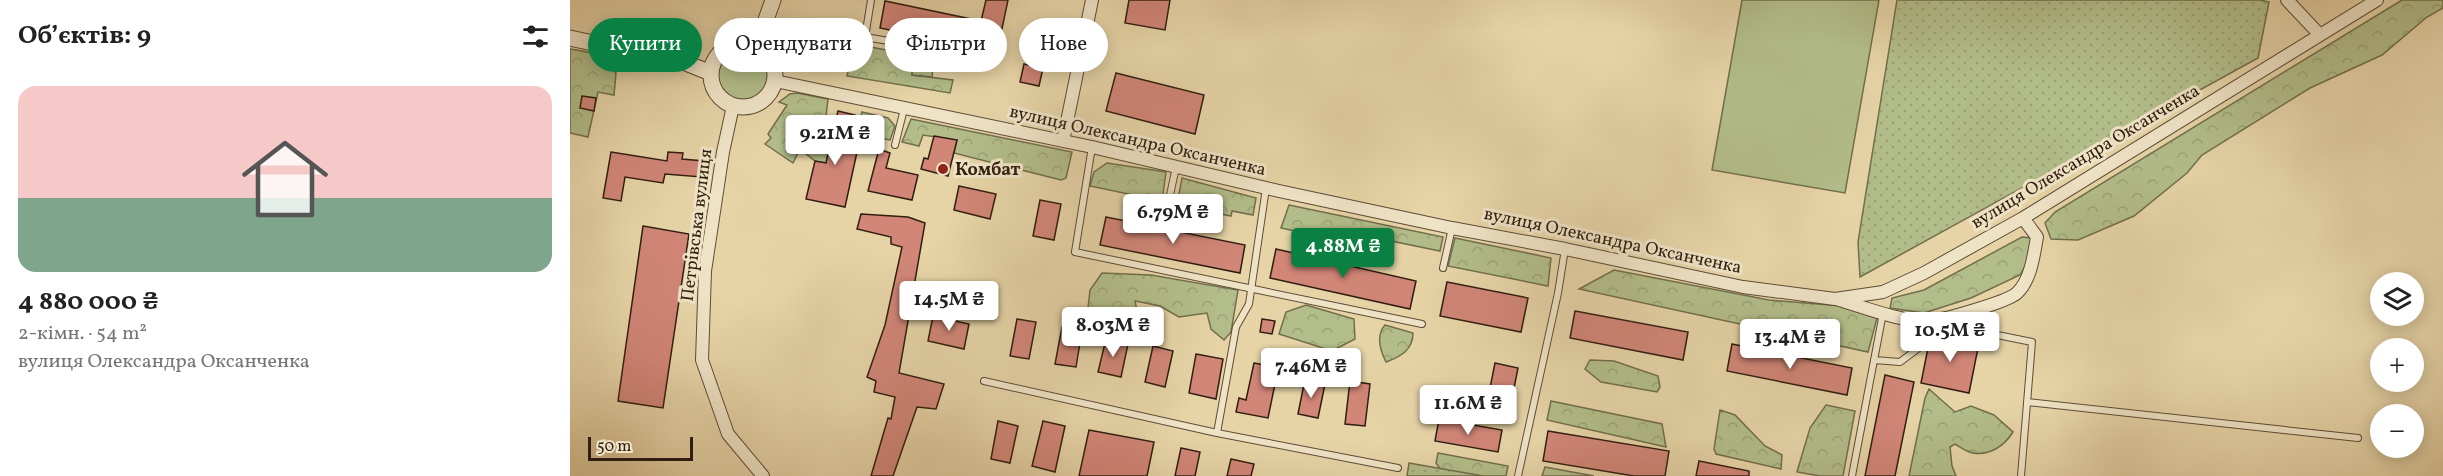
<!DOCTYPE html>
<html lang="uk">
<head>
<meta charset="utf-8">
<style>
  body { margin:0; font-family:Vollkorn,serif; background:#f6f6f6; color:#222; height:100vh; display:flex; flex-direction:column; font-size:22px; white-space:nowrap }
  * { box-sizing:border-box; margin:0 }
  p { font-size:20px; color:#767676 }
  .icon { flex:none; width:33px; height:33px; fill:none; stroke:currentColor; stroke-width:2; stroke-linecap:round; stroke-linejoin:round }
  .map { position:relative; flex:1; overflow:hidden }
  .details { display:flex; flex-direction:column; background:#fff; width:570px }
  .details>* { flex:none }
  .hud { position:absolute; left:18px; top:18px; width:570px; height:54px; display:flex; gap:12px }
  .tools { position:absolute; left:1800px; top:272px; display:grid; gap:12px }
  .tools a { display:grid; place-items:center; width:54px; height:54px; border-radius:50%; background:#fff; box-shadow:0 3px 15px #0003; font-size:30px }
  .scale { position:absolute; left:18px; bottom:15px; width:105px; box-sizing:border-box; padding-left:6px; border:3px solid #311e10; border-top:0; font-size:16px; line-height:21px; white-space:nowrap; color:#311e10; -webkit-text-stroke:4px #efe3c6; paint-order:stroke }
  .price { position:absolute; translate:-50% -51px; padding:0 14px; border-radius:6px; background:#fff; color:#222; font-size:20px; line-height:39px; filter:drop-shadow(0 2px 3px #0008) }
  .price::after { content:''; position:absolute; left:50%; top:36px; width:18px; height:14px; margin-left:-9px; background:inherit; clip-path:polygon(0 0,100% 0,50% 100%) }
  .price.active { background:#0b8043; color:#fff }
  ul { padding:0; list-style:none }
  li { display:grid; align-content:center; gap:12px; height:318px; padding:0 18px }
  li span { display:grid; place-items:center; height:186px; border-radius:18px; color:#555 }
  li>.icon { margin-inline-start:auto }
  span .icon { width:108px; height:108px; fill:#fffc; stroke-width:1 }
  li b { font-size:26px }
  h2 { display:flex; justify-content:space-between; align-items:center; height:72px; padding:0 18px; font-size:26px }
  .tag { padding:0 21px; border-radius:27px; background:#fff; box-shadow:0 3px 15px #0003; font-size:21px; line-height:54px }
  .tag.active { background:#0b8043; color:#fff }
  main { display:flex; flex:1; min-height:0 }
  .map>svg:first-child { display:block }
</style>
</head>
<body>
<main>
<section class="details">
<h2>Об’єктів: 9<svg class="icon" aria-label="filters" viewBox="0 0 24 24"><path d="M4 7h16M4 17h16"/><circle cx="9" cy="7" r="2"/><circle cx="15" cy="17" r="2"/></svg></h2>
<ul>
<li><span style="background:linear-gradient(#f6c9c9 60%,#7fa58c 0)"><svg class="icon" aria-label="home" viewBox="0 0 24 24"><path d="M3 11l9-7 9 7M6 9v11h12V9"/></svg></span><div><b>4 880 000 ₴</b><p>2-кімн. · 54 m²</p><p>вулиця Олександра Оксанченка</p></div></li>
</ul>
</section>
<div class="map">
<svg width="1873" height="476" viewBox="0 0 1873 476">
  <defs>
    <pattern id="forest-crowns" width="20" height="18" patternUnits="userSpaceOnUse" patternTransform="scale(1.5)"><rect width="20" height="18" fill="#b2bd89"/><path d="M2 6a3 3 0 1 1 6 0M12 15a3 3 0 1 1 6 0" fill="none" stroke="#9aa275"/></pattern>
    <pattern id="park-dots" width="8" height="8" patternUnits="userSpaceOnUse" patternTransform="scale(1.5)"><rect width="8" height="8" fill="#b2bd89"/><path d="M2 2h.1M6 6h.1" fill="none" stroke="#9aa275" stroke-width="1.8" stroke-linecap="round"/></pattern>
  </defs>
  <rect width="100%" height="100%" fill="#e6d4a7"/>
  <filter id="stains"><feTurbulence type="fractalNoise" baseFrequency=".00333" numOctaves="4"/><feColorMatrix values="0 0 0 0 .2 0 0 0 0 .09 0 0 0 0 .02 0 0 0 .5 -.17"/></filter>
  <radialGradient id="worn" r=".72"><stop offset=".6" stop-color="#630" stop-opacity="0"/><stop offset="1" stop-color="#630" stop-opacity=".3"/></radialGradient>
  <path fill="#b2bd89" stroke="#726e4c" stroke-width="1.5" d="M 1172,0 L 1309,0 L 1275,193 L 1142,170 Z
    M141 75a32 32 0 1 1 64 0a32 32 0 1 1-64 0Z"/>
  <path fill="url(#forest-crowns)" stroke="#726e4c" stroke-width="1.5" d="M 1832,0 L 1873,0 L 1873,8 L 1857,17 L 1812,55 L 1740,88 L 1632,155 L 1617,173 L 1564,216 L 1508,240 L 1481,239 L 1475,223 L 1485,212 Z
    M 284,44 L 344,55 L 342,75 L 383,80 L 380,93 L 277,76 Z
    M 0,49 L 23,53 L 46,73 L 44,95 L 28,92 L 18,137 L 0,133 Z
    M 227,93 L 258,99 L 254,133 L 262,135 L 256,163 L 245,161 L 230,149 L 223,163 L 195,144 L 201,138 L 198,134 L 217,105 L 209,102 L 220,94 Z
    M 292,112 L 318,118 L 325,126 L 320,140 L 309,138 L 290,120 Z
    M 341,119 L 502,152 L 496,178 L 491,180 L 384,153 L 387,140 L 353,135 L 349,146 L 332,142 Z
    M 537,163 L 596,172 L 592,201 L 520,186 L 524,172 Z
    M 612,178 L 686,198 L 683,215 L 662,211 L 661,216 L 607,205 Z
    M 719,205 L 873,237 L 870,251 L 797,236 L 788,245 L 711,228 Z
    M 1452,237 L 1461,238 L 1458,261 L 1450,275 L 1401,298 L 1354,313 L 1320,308 L 1322,298 L 1354,290 Z
    M 885,238 L 981,258 L 978,286 L 878,266 Z
    M 1044,270 L 1199,300 L 1272,306 L 1307,318 L 1298,352 L 1009,289 Z
    M 532,273 L 581,275 L 668,290 L 661,332 L 654,340 L 641,329 L 637,313 L 609,317 L 590,306 L 565,301 L 572,335 L 517,317 L 520,290 Z
    M 736,305 L 784,319 L 785,339 L 762,351 L 709,334 L 716,312 Z
    M 815,325 L 843,333 C 843,350 830,357 816,362 C 810,350 806,335 815,325 Z
    M 1020,360 L 1044,361 L 1088,376 L 1090,387 L 1087,392 L 1031,382 L 1015,369 Z
    M 1359,389 L 1385,412 L 1401,406 L 1424,415 L 1443,432 C 1435,445 1420,456 1403,453 C 1397,452 1390,447 1385,444 L 1380,447 L 1382,466 L 1386,476 L 1339,476 L 1355,398 Z
    M 981,401 L 1092,424 L 1096,447 L 977,420 Z
    M 1256,405 L 1285,411 L 1273,476 L 1250,476 L 1227,472 L 1240,428 Z
    M 1150,410 L 1165,415 L 1195,446 L 1212,455 L 1211,469 L 1146,454 L 1144,449 Z
    M 868,453 L 938,466 L 936,476 L 893,476 L 873,473 L 866,463 Z
    M 975,467 L 1024,476 L 972,476 Z"/>
  <path fill="url(#park-dots)" stroke="#726e4c" stroke-width="1.5" d="M 1327,0 L 1690,0 L 1699,2 L 1688,58 L 1290,277 L 1288,242 Z
    M 344,55 L 364,57 L 362,77 L 342,75 Z
    M 839,463 L 913,476 L 837,476 Z"/>
  <path fill="#d18678" stroke="#311e10" stroke-width="1.5" d="M 416,0 L 438,0 L 427,52 L 310,28 L 315,1 L 411,21 Z
    M 559,0 L 600,0 L 595,30 L 555,23 Z
    M 242,31 L 260,35 L 256,54 L 264,55 L 261,68 L 219,58 L 222,46 L 238,50 Z
    M 454,64 L 473,68 L 469,86 L 450,82 Z
    M 546,73 L 634,95 L 625,134 L 536,111 Z
    M 12,96 L 26,98 L 24,111 L 10,108 Z
    M 268,111 L 285,115 L 278,150 L 287,152 L 275,207 L 236,199 L 245,161 L 256,163 Z
    M 364,136 L 387,140 L 378,176 L 351,169 L 354,158 L 358,159 Z
    M 309,149 L 320,153 L 316,168 L 348,175 L 342,200 L 298,191 Z
    M 41,152 L 97,161 L 98,152 L 113,153 L 112,159 L 134,161 L 132,177 L 95,174 L 93,183 L 55,177 L 51,201 L 33,198 Z
    M 389,186 L 426,194 L 420,219 L 384,210 Z
    M 470,200 L 491,204 L 484,240 L 463,236 Z
    M 291,214 L 338,217 L 355,223 L 329,373 L 374,384 L 366,409 L 347,407 L 323,476 L 301,476 L 318,418 L 321,419 L 325,397 L 304,392 L 306,381 L 297,377 L 315,325 L 332,247 L 321,244 L 321,237 L 287,229 Z
    M 536,217 L 675,245 L 670,273 L 530,245 Z
    M 73,226 L 119,234 L 93,408 L 48,401 Z
    M 706,249 L 846,281 L 840,309 L 700,278 Z
    M 877,282 L 958,298 L 951,332 L 870,316 Z
    M 1005,311 L 1118,332 L 1113,360 L 1000,338 Z
    M 363,316 L 399,324 L 394,349 L 358,341 Z
    M 447,319 L 466,322 L 459,359 L 440,356 Z
    M 692,319 L 705,321 L 702,334 L 690,332 Z
    M 492,327 L 512,331 L 506,367 L 485,364 Z
    M 1361,333 L 1409,343 L 1399,393 L 1351,383 Z
    M 536,339 L 558,344 L 551,377 L 528,372 Z
    M 1162,344 L 1282,368 L 1277,395 L 1157,371 Z
    M 583,346 L 603,351 L 595,387 L 575,382 Z
    M 626,354 L 653,359 L 646,399 L 619,393 Z
    M 684,363 L 695,365 L 693,376 L 706,379 L 698,418 L 666,412 L 669,398 L 676,400 Z
    M 925,363 L 948,368 L 941,403 L 918,398 Z
    M 1315,375 L 1344,382 L 1325,476 L 1295,476 Z
    M 735,379 L 755,384 L 748,418 L 728,414 Z
    M 780,381 L 800,384 L 795,426 L 775,424 Z
    M 869,419 L 932,430 L 928,452 L 865,441 Z
    M 428,421 L 448,426 L 440,463 L 421,459 Z
    M 473,421 L 495,426 L 485,472 L 462,466 Z
    M 519,430 L 584,442 L 577,476 L 509,476 Z
    M 978,431 L 1099,451 L 1095,476 L 1064,476 L 973,461 Z
    M 611,448 L 630,452 L 625,476 L 605,476 Z
    M 661,459 L 684,464 L 681,476 L 657,476 Z
    M 1129,461 L 1179,471 L 1179,476 L 1126,476 Z"/>
  <g fill="none" stroke-linecap="round" stroke-linejoin="round">
    <g stroke="#5e4c36" stroke-width="8">
      <path id="service" d="M 301,0 L 295,37 L 366,49
        M 325,145 L 334,109
        M 522,147 L 505,252 L 852,324
        M 597,209 L 606,167
        M 873,268 L 882,228
        M 1368,323 L 1462,342 L 1451,476
        M 1304,360 L 1330,362 L 1350,347 L 1358,322
        M 414,381 L 647,433 L 828,468
        M 1457,402 L 1788,438
        M 647,433 L 666,327 L 679,304 L 696,188
        M 948,476 L 988,293 L 995,249
        M 1282,476 L 1313,313"/>
    </g>
    <g stroke="#5e4c36" stroke-width="14">
      <path id="minor" d="M 1717,0 L 1750,35
        M 205,81 L 522,147 L 709,191 L 882,228 L 995,249 L 1173,287 L 1265,299 L 1313,292 L 1354,273 L 1453,218 L 1807,0
        M 163,106 L 153,152 L 135,271 L 132,360 L 158,434 L 193,476
        M 493,141 L 522,0
        M 1269,300 C 1293,307 1335,323 1359,321 C 1374,320 1437,302 1447,293 C 1461,280 1464,254 1467,237 L 1453,218"/>
    </g>
    <g stroke="#5e4c36" stroke-width="17">
      <path id="tertiary" d="M 0,38 L 116,63 L 141,73
        M141 75a32 32 0 1 1 64 0a32 32 0 1 1-64 0Z
        M 187,45 L 203,0"/>
    </g>
    <use href="#service" stroke="#efe3c6" stroke-width="6"/>
    <use href="#minor" stroke="#efe3c6" stroke-width="12"/>
    <use href="#tertiary" stroke="#efe3c6" stroke-width="15"/>
  </g>
  <circle fill="#8f2418" stroke="#efe3c6" stroke-width="2" cx="373" cy="169" r="6"/>
  <g text-anchor="middle" stroke-width="6" stroke-linejoin="round" paint-order="stroke">
    <g font-size="18" fill="#311e10" stroke="#efe3c6">
      <text transform="translate(568 140) rotate(13)" y="6">вулиця Олександра Оксанченка</text>
      <text transform="translate(1515 156) rotate(-31)" y="6">вулиця Олександра Оксанченка</text>
      <text transform="translate(126 225) rotate(-83)" y="6">Петрівська вулиця</text>
      <text transform="translate(1043 240) rotate(12)" y="6">вулиця Олександра Оксанченка</text>
    </g>
    <g font-size="18" font-weight="bold" fill="#311e10" stroke="#efe3c6" text-anchor="start">
      <text x="385" y="175">Комбат</text>
    </g>
  </g>
  <rect width="100%" height="100%" filter="url(#stains)"/>
  <rect width="100%" height="100%" fill="url(#worn)"/>
</svg>
<div class="tools">
<a><svg class="icon" aria-label="layers" viewBox="0 0 24 24"><path d="M12 4l9 5-9 5-9-5zM3 14l9 5 9-5"/></svg></a>
<a>+</a>
<a>−</a>
</div>
<div class="scale">50 m</div>
<b class="price" style="left:265px;top:166px">9.21M ₴</b>
<b class="price" style="left:603px;top:245px">6.79M ₴</b>
<b class="price active" style="left:773px;top:279px">4.88M ₴</b>
<b class="price" style="left:379px;top:332px">14.5M ₴</b>
<b class="price" style="left:543px;top:358px">8.03M ₴</b>
<b class="price" style="left:1380px;top:363px">10.5M ₴</b>
<b class="price" style="left:1220px;top:370px">13.4M ₴</b>
<b class="price" style="left:741px;top:399px">7.46M ₴</b>
<b class="price" style="left:898px;top:436px">11.6M ₴</b>
<div class="hud">
<a class="tag active">Купити</a>
<a class="tag">Орендувати</a>
<a class="tag">Фільтри</a>
<a class="tag">Нове</a>
</div>
</div>
</main>
</body>
</html>
